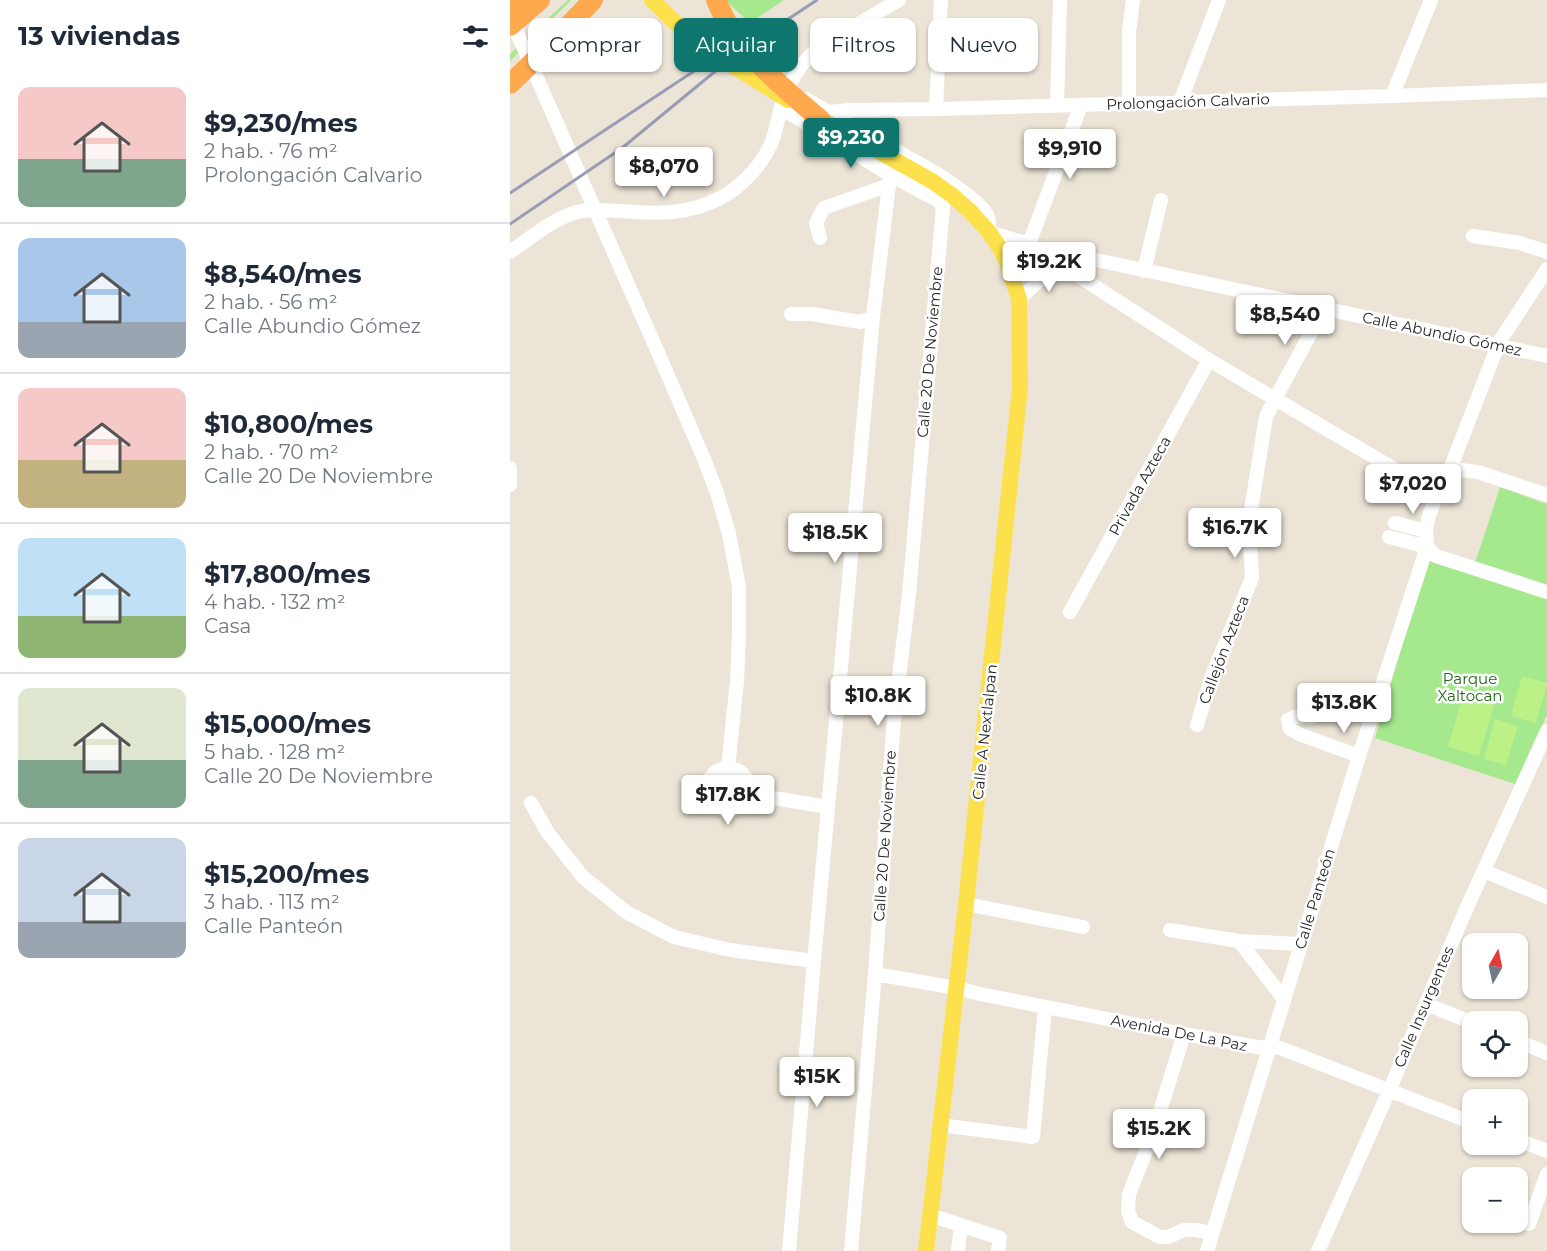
<!DOCTYPE html>
<html lang="es">
<head>
<meta charset="utf-8">
<style>
  body { margin:0; font-family:Montserrat,sans-serif; background:#f6f6f7; color:#1f2937; height:100vh; display:flex; flex-direction:column; font-size:22px; white-space:nowrap }
  * { box-sizing:border-box; margin:0 }
  p { font-size:20px; color:#747a83 }
  .icon { flex:none; width:33px; height:33px; fill:none; stroke:currentColor; stroke-width:2; stroke-linecap:round; stroke-linejoin:round }
  .map { position:relative; flex:1; overflow:hidden }
  .panel { display:flex; flex-direction:column; background:#fff; width:510px }
  .panel>* { flex:none }
  .top-card { position:absolute; left:18px; top:18px; width:570px; height:54px; display:flex; gap:12px }
  .needle { width:39px; rotate:9deg }
  .controls { position:absolute; left:952px; top:933px; display:grid; gap:12px }
  .controls a { display:grid; place-items:center; width:66px; height:66px; border-radius:12px; background:#fff; box-shadow:0 2px 4px #0004; font-size:30px }
  .price { position:absolute; translate:-50% -51px; padding:0 14px; border-radius:6px; background:#fff; color:#222; font-size:20px; line-height:39px; filter:drop-shadow(0 2px 3px #0008) }
  .price::after { content:''; position:absolute; left:50%; top:36px; width:18px; height:14px; margin-left:-9px; background:inherit; clip-path:polygon(0 0,100% 0,50% 100%) }
  .price.active { background:#0f766e; color:#fff }
  ul { padding:0; list-style:none }
  li { display:flex; align-items:center; gap:18px; height:150px; padding:0 18px }
  li+li { border-top:2px solid #e0e1e3 }
  li span { display:grid; place-items:center; flex:none; width:168px; height:120px; border-radius:12px; color:#555 }
  li>.icon { margin-inline-start:auto }
  span .icon { width:72px; height:72px; fill:#fffc; stroke-width:1 }
  li b { font-size:26px }
  h2 { display:flex; justify-content:space-between; align-items:center; height:72px; padding:0 18px; font-size:26px }
  .chip { padding:0 21px; border-radius:12px; background:#fff; box-shadow:0 2px 4px #0004; font-size:21px; line-height:54px }
  .chip.active { background:#0f766e; color:#fff }
  main { display:flex; flex:1; min-height:0 }
  .map>svg:first-child { display:block }
</style>
</head>
<body>
<main>
<section class="panel">
<h2>13 viviendas<svg class="icon" aria-label="filters" viewBox="0 0 24 24"><path d="M4 7h16M4 17h16"/><circle cx="9" cy="7" r="2"/><circle cx="15" cy="17" r="2"/></svg></h2>
<ul>
<li><span style="background:linear-gradient(#f6c9c9 60%,#7fa58c 0)"><svg class="icon" aria-label="home" viewBox="0 0 24 24"><path d="M3 11l9-7 9 7M6 9v11h12V9"/></svg></span><div><b>$9,230/mes</b><p>2 hab. · 76 m²</p><p>Prolongación Calvario</p></div></li>
<li><span style="background:linear-gradient(#a9c7e8 70%,#9aa5b1 0)"><svg class="icon" aria-label="home" viewBox="0 0 24 24"><path d="M3 11l9-7 9 7M6 9v11h12V9"/></svg></span><div><b>$8,540/mes</b><p>2 hab. · 56 m²</p><p>Calle Abundio Gómez</p></div></li>
<li><span style="background:linear-gradient(#f6c9c9 60%,#c2b280 0)"><svg class="icon" aria-label="home" viewBox="0 0 24 24"><path d="M3 11l9-7 9 7M6 9v11h12V9"/></svg></span><div><b>$10,800/mes</b><p>2 hab. · 70 m²</p><p>Calle 20 De Noviembre</p></div></li>
<li><span style="background:linear-gradient(#bfe0f5 65%,#8fb573 0)"><svg class="icon" aria-label="home" viewBox="0 0 24 24"><path d="M3 11l9-7 9 7M6 9v11h12V9"/></svg></span><div><b>$17,800/mes</b><p>4 hab. · 132 m²</p><p>Casa</p></div></li>
<li><span style="background:linear-gradient(#dfe7d0 60%,#7fa58c 0)"><svg class="icon" aria-label="home" viewBox="0 0 24 24"><path d="M3 11l9-7 9 7M6 9v11h12V9"/></svg></span><div><b>$15,000/mes</b><p>5 hab. · 128 m²</p><p>Calle 20 De Noviembre</p></div></li>
<li><span style="background:linear-gradient(#c9d6e8 70%,#9aa5b1 0)"><svg class="icon" aria-label="home" viewBox="0 0 24 24"><path d="M3 11l9-7 9 7M6 9v11h12V9"/></svg></span><div><b>$15,200/mes</b><p>3 hab. · 113 m²</p><p>Calle Panteón</p></div></li>
</ul>
</section>
<div class="map">
<svg width="1037" height="1251" viewBox="0 0 1037 1251">
  <rect width="100%" height="100%" fill="#ece5d7"/>
  <path fill="#a6e88e" d="M 58,0 L 61,0 L 0,61 L 0,54 Z
    M 215,0 L 274,0 L 240,23 Z
    M 990,487 L 1037,504 L 1037,586 L 965,563 Z
    M 917,560 L 1037,599 L 1037,715 L 1005,784 L 865,738 Z"/>
  <path fill="#bcf188" d="M 1012,676 L 1037,683 L 1026,723 L 1001,716 Z
    M 955,689 L 986,698 L 969,756 L 938,747 Z
    M 985,719 L 1008,726 L 996,765 L 974,759 Z"/>
  <g fill="none" stroke-linecap="round" stroke-linejoin="round">
    <path stroke="#fff" stroke-width="14" d="M 0,17 L 150,357 L 194,459 L 207,493 L 219,534 L 229,587 L 229,633 L 227,681 L 218,768
      M 882,96 L 921,0
      M 296,99 L 426,173 C 438,181 475,205 478,217 C 479,221 479,227 479,232 L 519,244 L 699,360 L 927,494
      M 670,102 L 709,0
      M 619,103 L 619,32 L 623,0
      M 547,106 L 550,0
      M 271,108 L 382,176 L 429,201 L 433,207 L 399,594 L 384,719 L 365,974 L 341,1251
      M 426,109 L 431,0
      M 319,112 L 339,110 L 426,109 L 882,96 L 1037,90
      M 963,236 L 1010,243 L 1037,252
      M 310,238 L 306,223 L 314,208 L 379,185
      M 519,244 L 571,105
      M 0,252 C 21,238 42,219 67,212 C 81,208 98,211 112,211 C 147,214 178,215 210,198 C 229,189 251,166 260,146 C 265,136 267,123 270,111 C 274,94 283,76 294,62 C 306,48 322,40 338,30 C 355,20 372,10 389,0
      M 1037,269 L 987,345 L 985,353 L 939,472 L 927,494 L 918,519 L 916,531 L 917,547 L 926,556 L 1037,592
      M 634,271 L 651,200
      M 509,299 L 558,254 L 1037,356
      M 281,314 L 302,314 L 350,322 L 363,317
      M 0,468 L 0,485
      M 939,472 L 951,470 L 968,472 L 1037,495
      M 885,523 L 916,531
      M 560,612 L 699,360
      M 802,717 L 784,717 L 778,720 L 780,729 L 789,734 L 849,756
      M 687,725 L 702,676 L 742,578 L 739,522 L 756,417 L 765,399 L 814,309
      M197 789a21 21 0 1 1 42 0a21 21 0 1 1-42 0Z
      M 239,794 L 318,807
      M 21,803 L 38,833 L 73,877 L 116,912 L 164,937 L 220,950 L 304,961
      M 974,871 L 1037,897
      M 456,904 L 573,927
      M 660,930 L 729,941 L 791,944
      M 729,941 L 774,999
      M 365,974 L 447,988 L 470,994 L 674,1034 L 748,1047 L 770,1048 L 963,1123
      M 916,1004 L 963,1023
      M 674,1034 L 643,1134 L 619,1194 L 618,1211 L 622,1222 L 650,1237 L 658,1237 L 674,1230 L 686,1230 L 702,1233
      M 1008,1041 L 1037,1053
      M 430,1125 L 523,1137 L 535,1007
      M 1008,1140 L 1037,1151
      M 420,1215 L 490,1238 L 488,1251
      M 1019,1224 L 1037,1174
      M 279,1251 L 304,961 L 363,317 L 379,185 L 382,176
      M 448,1251 L 451,1225
      M 697,1251 L 849,756 L 917,547 L 879,537
      M 808,1251 L 879,1091 L 954,914 L 1037,731"/>
    <path stroke="#fde14c" stroke-width="16" d="M 142,0 L 173,30 L 210,58 L 278,100
      M 300,113 L 422,181 L 443,196 L 461,212 L 479,232 L 489,247 L 497,262 L 509,299 L 510,387 L 456,904 L 416,1251"/>
    <path stroke="#ffa94f" stroke-width="20" d="M 206,0 C 226,50 271,86 311,120
      M 0,4 L 4,0
      M 0,26 L 30,0
      M 0,84 L 30,55 L 83,0"/>
    <path stroke="#9a9cb4" stroke-width="3" d="M 0,193 L 252,26
      M 0,224 L 112,148 L 208,69 L 245,41 L 307,0"/>
  </g>
  <g text-anchor="middle" stroke-width="5" stroke-linejoin="round" paint-order="stroke">
    <g font-size="15" fill="#282828" stroke="#fff">
      <text transform="translate(678 102) rotate(-2)" y="5">Prolongación Calvario</text>
      <text transform="translate(932 334) rotate(12)" y="5">Calle Abundio Gómez</text>
      <text transform="translate(420 352) rotate(-85)" y="5">Calle 20 De Noviembre</text>
      <text transform="translate(630 486) rotate(-61)" y="5">Privada Azteca</text>
      <text transform="translate(714 650) rotate(-69)" y="5">Callejón Azteca</text>
      <text transform="translate(475 732) rotate(-84)" y="5">Calle A Nextlalpan</text>
      <text transform="translate(375 836) rotate(-86)" y="5">Calle 20 De Noviembre</text>
      <text transform="translate(805 899) rotate(-73)" y="5">Calle Panteón</text>
      <text transform="translate(914 1007) rotate(-67)" y="5">Calle Insurgentes</text>
      <text transform="translate(669 1033) rotate(11)" y="5">Avenida De La Paz</text>
    </g>
    <g font-size="15" fill="#1e6913" stroke="#fff">
      <text x="960" y="684">Parque<tspan x="960" dy="17">Xaltocan</tspan></text>
    </g>
  </g>
</svg>
<div class="controls">
<a><svg class="needle" viewBox="-14 -14 28 28"><path d="M0-13l5 13h-10z" fill="#e53935"/><path d="M0 13l5-13h-10z" fill="#747a83"/></svg></a>
<a><svg class="icon" aria-label="locate" viewBox="0 0 24 24"><circle cx="12" cy="12" r="6"/><path d="M12 2v4M12 18v4M2 12h4M18 12h4"/></svg></a>
<a>+</a>
<a>−</a>
</div>
<b class="price active" style="left:341px;top:169px">$9,230</b>
<b class="price" style="left:560px;top:180px">$9,910</b>
<b class="price" style="left:154px;top:198px">$8,070</b>
<b class="price" style="left:539px;top:293px">$19.2K</b>
<b class="price" style="left:775px;top:346px">$8,540</b>
<b class="price" style="left:903px;top:515px">$7,020</b>
<b class="price" style="left:725px;top:559px">$16.7K</b>
<b class="price" style="left:325px;top:564px">$18.5K</b>
<b class="price" style="left:368px;top:727px">$10.8K</b>
<b class="price" style="left:834px;top:734px">$13.8K</b>
<b class="price" style="left:218px;top:826px">$17.8K</b>
<b class="price" style="left:307px;top:1108px">$15K</b>
<b class="price" style="left:649px;top:1160px">$15.2K</b>
<div class="top-card">
<a class="chip">Comprar</a>
<a class="chip active">Alquilar</a>
<a class="chip">Filtros</a>
<a class="chip">Nuevo</a>
</div>
</div>
</main>
</body>
</html>
